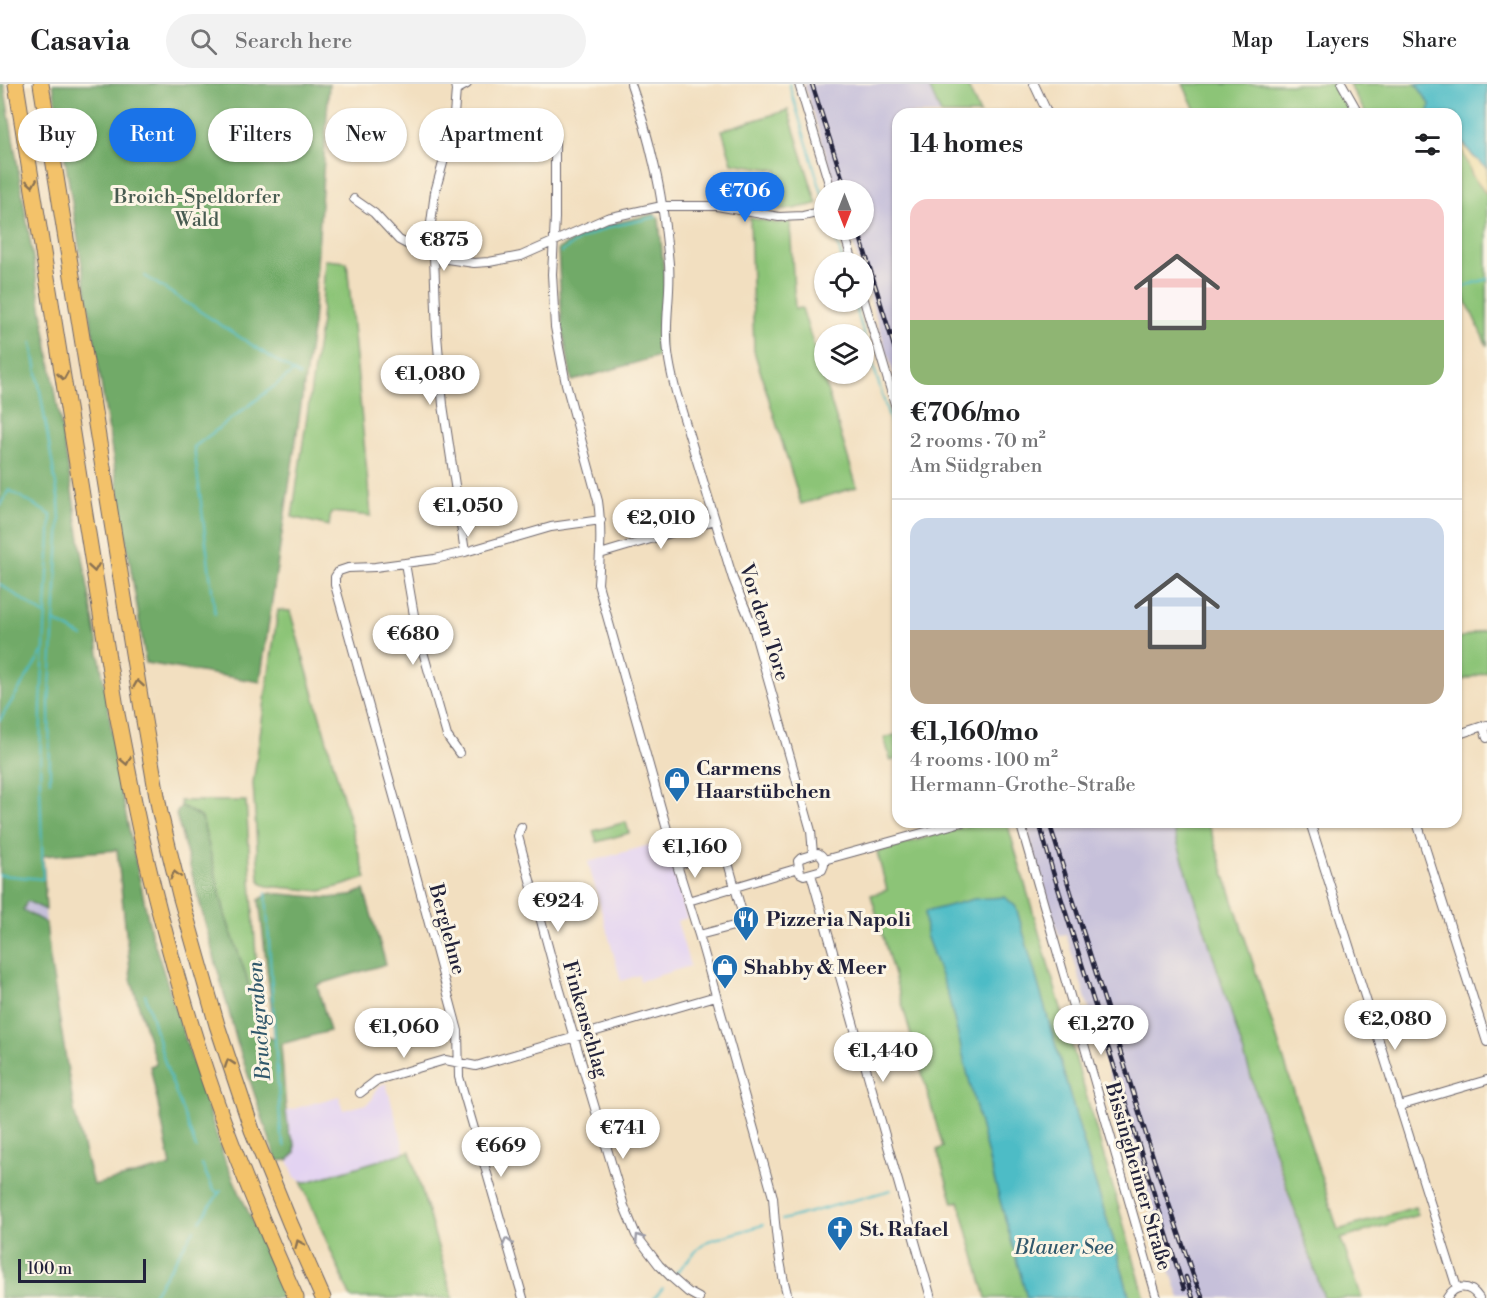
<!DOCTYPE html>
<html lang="en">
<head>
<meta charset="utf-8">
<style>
  body { margin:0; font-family:"Libre Bodoni",serif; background:#f2f2f2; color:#202124; height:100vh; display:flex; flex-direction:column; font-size:22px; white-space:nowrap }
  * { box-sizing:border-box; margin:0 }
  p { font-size:20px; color:#757577 }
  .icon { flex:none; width:33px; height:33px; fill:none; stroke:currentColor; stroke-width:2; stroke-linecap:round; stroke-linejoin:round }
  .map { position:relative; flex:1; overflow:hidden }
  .details { position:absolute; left:892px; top:24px; width:570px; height:720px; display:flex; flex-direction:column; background:#fff; border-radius:18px; box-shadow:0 2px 4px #0004 }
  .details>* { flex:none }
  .banner { position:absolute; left:18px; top:24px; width:570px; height:54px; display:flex; gap:12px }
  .needle { width:39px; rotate:180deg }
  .buttons { position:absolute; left:814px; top:96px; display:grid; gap:12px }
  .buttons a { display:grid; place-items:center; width:60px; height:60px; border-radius:50%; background:#fff; box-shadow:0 2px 4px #0004; font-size:30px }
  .scale { position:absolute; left:18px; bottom:15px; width:128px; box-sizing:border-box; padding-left:6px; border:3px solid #22223b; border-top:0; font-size:16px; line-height:21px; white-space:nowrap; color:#22223b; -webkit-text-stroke:4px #fcf5e5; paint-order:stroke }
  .price { position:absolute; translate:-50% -51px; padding:0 14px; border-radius:21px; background:#fff; color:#222; font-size:20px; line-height:39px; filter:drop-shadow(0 2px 3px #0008) }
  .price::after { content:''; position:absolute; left:50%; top:36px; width:18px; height:14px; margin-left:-9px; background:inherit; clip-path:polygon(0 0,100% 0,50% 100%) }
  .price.on { background:#1a73e8; color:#fff }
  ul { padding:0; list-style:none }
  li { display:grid; align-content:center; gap:12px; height:318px; padding:0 18px }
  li+li { border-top:2px solid #e0e0e0 }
  li span { display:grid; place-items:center; height:186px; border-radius:18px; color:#555 }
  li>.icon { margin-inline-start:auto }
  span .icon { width:108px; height:108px; fill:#fffc; stroke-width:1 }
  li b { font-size:26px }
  h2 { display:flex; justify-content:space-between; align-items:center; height:72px; padding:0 18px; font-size:26px }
  .chip { padding:0 21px; border-radius:27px; background:#fff; box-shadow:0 2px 4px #0004; font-size:21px; line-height:54px }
  .chip.on { background:#1a73e8; color:#fff }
  header { display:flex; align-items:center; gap:36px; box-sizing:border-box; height:84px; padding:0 30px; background:#fff; border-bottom:2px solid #e0e0e0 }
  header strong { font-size:28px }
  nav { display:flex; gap:33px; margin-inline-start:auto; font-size:21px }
  .search { width:420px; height:54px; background:#f2f2f2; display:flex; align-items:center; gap:15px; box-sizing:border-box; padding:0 21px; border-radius:33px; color:#757577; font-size:22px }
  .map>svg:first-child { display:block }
</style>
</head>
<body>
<header>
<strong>Casavia</strong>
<div class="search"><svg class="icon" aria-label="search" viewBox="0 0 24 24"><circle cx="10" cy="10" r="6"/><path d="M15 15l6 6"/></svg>Search here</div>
<nav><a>Map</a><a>Layers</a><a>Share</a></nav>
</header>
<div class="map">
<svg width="1487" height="1214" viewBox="0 0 1487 1214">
  <rect width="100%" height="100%" fill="#fcf5e5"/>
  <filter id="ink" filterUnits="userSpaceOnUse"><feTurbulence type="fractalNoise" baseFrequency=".0167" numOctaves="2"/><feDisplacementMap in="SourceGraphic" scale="12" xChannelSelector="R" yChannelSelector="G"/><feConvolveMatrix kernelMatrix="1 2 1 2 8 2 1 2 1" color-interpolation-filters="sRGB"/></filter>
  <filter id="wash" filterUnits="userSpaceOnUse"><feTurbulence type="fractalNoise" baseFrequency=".008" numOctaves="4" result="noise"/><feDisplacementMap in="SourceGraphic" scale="24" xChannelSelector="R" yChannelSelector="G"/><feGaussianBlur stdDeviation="1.35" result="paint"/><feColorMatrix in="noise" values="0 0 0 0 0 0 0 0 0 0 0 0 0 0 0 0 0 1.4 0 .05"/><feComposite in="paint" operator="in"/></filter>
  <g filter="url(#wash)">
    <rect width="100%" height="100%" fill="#f2dfc0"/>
    <path fill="#e3d3f2" d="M 664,757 L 687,834 L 677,837 L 690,882 L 640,897 L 639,891 L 621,897 L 588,778 Z
      M 386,999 L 403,1060 L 404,1067 L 397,1071 L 307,1098 L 301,1097 L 295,1093 L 288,1076 L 295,1069 L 295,1059 L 289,1049 L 286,1027 L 339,1012 L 343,1026 L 367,1020 L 373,1014 L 374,1008 L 379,1002 Z"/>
    <path fill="#c6c0da" d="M 804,0 L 928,0 L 941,30 L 898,30 L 898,305 L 864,194 L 864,178 L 859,178 L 849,146 L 864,146 L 864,106 L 837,106 Z
      M 1025,738 L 1171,738 L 1280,1087 L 1324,1214 L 1180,1214 L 1167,1179 L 1066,850 L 1059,852 Z
      M 27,816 L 45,826 L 46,839 L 22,826 Z"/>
    <path fill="#8cc477" stroke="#577359" stroke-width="1.5" d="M 928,0 L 967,0 L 980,30 L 941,30 Z
      M 1183,0 L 1337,0 L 1354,30 L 1197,30 Z
      M 1349,0 L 1487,0 L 1487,262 L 1457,197 L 1456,30 L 1366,30 Z
      M 788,26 L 817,120 L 793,125 L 768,125 L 777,86 L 732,79 L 722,46 Z
      M 750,134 L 776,139 L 790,138 L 795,225 L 802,224 L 857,403 L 801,420 L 754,267 Z
      M 325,176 L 347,178 L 371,432 L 331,428 L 329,442 L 292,433 L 321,237 Z
      M 278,526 L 290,527 L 366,794 L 341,802 L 321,807 L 267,802 L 262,800 L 259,794 L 253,699 Z
      M 1487,544 L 1487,588 L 1457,598 L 1457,555 Z
      M 898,650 L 898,674 L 891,677 L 884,654 Z
      M 180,717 L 246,717 L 261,952 L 246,891 L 226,834 L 202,734 L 181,722 Z
      M 626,738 L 629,749 L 597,758 L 593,747 Z
      M 980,738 L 1007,738 L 1145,1214 L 986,1214 L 959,1117 L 953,1119 L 937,1066 L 943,1063 L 871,811 L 887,806 L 877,768 Z
      M 1171,738 L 1208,738 L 1338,1146 L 1415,1123 L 1418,1131 L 1341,1155 L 1362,1214 L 1324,1214 L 1271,1056 Z
      M 410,1067 L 453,1214 L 351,1214 L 301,1097 L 307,1098 Z"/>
    <path fill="#71aa68" stroke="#4a6652" stroke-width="1.5" fill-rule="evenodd" d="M 0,0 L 4,0 L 110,635 L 120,703 L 151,849 L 224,1074 L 287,1214 L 0,1214 ZM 117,766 L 131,895 L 156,980 L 150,982 L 171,1082 L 93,1101 L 75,1031 L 50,875 L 46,839 L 23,826 L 27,817 L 46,826 L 43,772 Z
      M 53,0 L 329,0 L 313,240 L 260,598 L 146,579 Z
      M 654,130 L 659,134 C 661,159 664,184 665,209 C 665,230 662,250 663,271 L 572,297 L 562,242 L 558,165 L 587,149 L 611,140 Z
      M 181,722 L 202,734 L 226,834 L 246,891 L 261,952 L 275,955 L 259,816 L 270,809 L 328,814 L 349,812 L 364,806 L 386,880 L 317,901 L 330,947 L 281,960 L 286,1027 L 289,1049 L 295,1059 L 295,1069 L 288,1076 L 277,1077 L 237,958 L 176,730 Z"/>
    <path fill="#eeda9e" stroke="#887e6c" stroke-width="1.5" d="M 1456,51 L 1473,72 L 1487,84 L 1487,111 L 1473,93 Z"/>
    <path fill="#4ebcc6" stroke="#386f80" stroke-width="1.5" d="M 1416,0 L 1487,0 L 1487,84 L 1473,72 L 1457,51 L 1456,30 L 1429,30 L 1430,20 Z
      M 1005,813 L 1016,823 L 1095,1098 L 1113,1154 L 1130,1214 L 1027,1214 L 991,1084 L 948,911 L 926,851 L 925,828 L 974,815 Z"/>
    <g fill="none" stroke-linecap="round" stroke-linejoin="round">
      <path stroke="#4ebcc6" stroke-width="2" d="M 789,0 L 825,120
        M 833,146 L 843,178
        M 561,168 L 581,155 L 609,143 L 656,133
        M 145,192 L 300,292
        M 1456,205 L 1487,195
        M 854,218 L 898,363
        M 32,259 L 59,419 L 60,437 L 49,619 L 50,697
        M 0,421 L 9,406 L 51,431 L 41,621 L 40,697 L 43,795 L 0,791
        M 0,500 L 46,532
        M 215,530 L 194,363 L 293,288
        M 54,537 L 83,553
        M 0,636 L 43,567
        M 266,809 L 281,1051 L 285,1063
        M 145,910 L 165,979 L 196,1064
        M 202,1081 L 213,1105 L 218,1109
        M 782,1136 L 891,1106
        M 200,1137 L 221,1106
        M 675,1190 L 698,1165 L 708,1157 L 763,1141
        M 151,1214 L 194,1146
        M 654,1214 L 663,1204"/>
    </g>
  </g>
  <g filter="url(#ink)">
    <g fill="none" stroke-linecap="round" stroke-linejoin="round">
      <g stroke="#6b646a" stroke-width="10">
        <path id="minor" d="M 455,0 L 456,6 L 453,43 L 435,108 L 431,139 L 434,172 L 437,251 L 443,321 L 465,468
          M 631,0 C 640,26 648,53 654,80 C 662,112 666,147 669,180 C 671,205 666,229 667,253 C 667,272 671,289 676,308 L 733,495 L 753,543 L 811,747 L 813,770
          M 799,0 L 831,106
          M 1034,0 L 1048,30
          M 1342,0 L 1359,30
          M 456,6 L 467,0
          M 555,51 L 555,134 L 552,190 L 555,243 L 566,300 L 598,417 C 602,445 600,472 598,500 L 677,781 L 699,851 L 773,1113 C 775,1147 779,1181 788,1214
          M 354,115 L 374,129 L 399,156 L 418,166 L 447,175 L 474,179 L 489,178 L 521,172 L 607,134 L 662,122 L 717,122 L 779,133 L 803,132 L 825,127
          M 843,146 L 853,178
          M 864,216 L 898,330
          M 600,470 L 715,436
          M 405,479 L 416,543 L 447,652 L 459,669
          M 1487,641 L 1483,642 L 1487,654
          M 1456,651 L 1483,642
          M 1020,738 L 1157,1214
          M 1310,738 L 1457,1204
          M 1417,738 L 1487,958
          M 521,743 L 518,752 L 559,903 L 624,1122 L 636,1151 L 659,1181 L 672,1194 L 688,1208 L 699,1214
          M 818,769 C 825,773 826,779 822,786 L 804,791 L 800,789 L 798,777 L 801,774 Z
          M 824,776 L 962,738
          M 677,781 L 725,768 L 745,839 L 699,851
          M 811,790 L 931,1214
          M 688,817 L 799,784
          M 360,1009 L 377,996 L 445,976 L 476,982 L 716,912
          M 1399,1022 L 1487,996
          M 523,1214 L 459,993 L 458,947 L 414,784 L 335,501 L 335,493 L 339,487 L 348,484 L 375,483 L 435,475 L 465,468 L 551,443 L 601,436
          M 1447,1214 C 1455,1200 1470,1200 1479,1214"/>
      </g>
      <g stroke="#6b646a" stroke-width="17">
        <path id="motorway" d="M 16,0 L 117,630 C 124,664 130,699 137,732 C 152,805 172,877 193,947 C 221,1039 257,1127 296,1214
          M 41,0 L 143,631 L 160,729 L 180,811 L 217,941 L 252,1046 L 290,1139 L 323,1214"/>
      </g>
      <use href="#minor" stroke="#fff" stroke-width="8"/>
      <use href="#motorway" stroke="#f3c26a" stroke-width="15"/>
      <g stroke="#22223b" stroke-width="4.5">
        <path id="rail" d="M 812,0 L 846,106
          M 858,146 L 898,275
          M 1039,738 L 1053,788 L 1184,1205
          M 1049,738 L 1154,1076 L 1193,1191 L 1203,1214
          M 1186,1193 L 1193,1214"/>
      </g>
      <use href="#rail" stroke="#fcf5e5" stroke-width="2" stroke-dasharray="7" stroke-linecap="butt"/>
    </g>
    <defs><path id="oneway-chevron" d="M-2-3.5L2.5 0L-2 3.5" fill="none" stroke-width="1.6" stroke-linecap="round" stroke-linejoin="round" transform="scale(1.5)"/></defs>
    <g stroke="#8a7252">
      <use href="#oneway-chevron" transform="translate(32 99) rotate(81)"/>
      <use href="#oneway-chevron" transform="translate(63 292) rotate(81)"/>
      <use href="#oneway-chevron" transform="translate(94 484) rotate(81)"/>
      <use href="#oneway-chevron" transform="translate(138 600) rotate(-99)"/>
      <use href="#oneway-chevron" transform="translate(126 677) rotate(79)"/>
      <use href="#oneway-chevron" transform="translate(175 791) rotate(-104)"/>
      <use href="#oneway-chevron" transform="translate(229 979) rotate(-109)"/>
      <use href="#oneway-chevron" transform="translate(299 1160) rotate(-114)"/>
    </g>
    <g stroke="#9c9ca7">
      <use href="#oneway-chevron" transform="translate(639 1154) rotate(-123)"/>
      <use href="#oneway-chevron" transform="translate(507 1158) rotate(-106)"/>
    </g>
  </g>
  <defs>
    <g id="shop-pin" transform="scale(1.35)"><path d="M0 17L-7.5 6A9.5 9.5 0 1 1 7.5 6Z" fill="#1f6fb2" stroke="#fcf5e5"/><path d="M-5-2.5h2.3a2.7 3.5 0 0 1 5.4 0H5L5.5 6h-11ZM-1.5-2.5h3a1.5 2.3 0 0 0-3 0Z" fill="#fff"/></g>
    <g id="restaurant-pin" transform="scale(1.35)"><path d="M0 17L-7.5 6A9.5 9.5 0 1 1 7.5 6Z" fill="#1f6fb2" stroke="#fcf5e5"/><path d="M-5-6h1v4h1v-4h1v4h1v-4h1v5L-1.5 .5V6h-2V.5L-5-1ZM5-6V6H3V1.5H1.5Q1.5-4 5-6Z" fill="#fff"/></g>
    <g id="church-pin" transform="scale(1.35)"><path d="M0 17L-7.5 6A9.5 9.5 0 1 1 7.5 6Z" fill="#1f6fb2" stroke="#fcf5e5"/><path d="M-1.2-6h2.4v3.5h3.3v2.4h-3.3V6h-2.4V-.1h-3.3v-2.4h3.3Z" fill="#fff"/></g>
  </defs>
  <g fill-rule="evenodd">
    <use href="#shop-pin" x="677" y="696"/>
    <use href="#restaurant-pin" x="746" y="835"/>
    <use href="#shop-pin" x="725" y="883"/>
    <use href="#church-pin" x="840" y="1145"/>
  </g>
  <g text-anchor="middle" stroke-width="6" stroke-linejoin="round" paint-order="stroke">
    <g font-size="20" fill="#475b50" stroke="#fcf5e5">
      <text x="197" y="119">Broich-Speldorfer<tspan x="197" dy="23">Wald</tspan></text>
    </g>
    <g font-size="20" fill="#22223b" stroke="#fcf5e5">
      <text transform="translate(765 538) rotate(72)" y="7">Vor dem Tore</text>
      <text transform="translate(448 845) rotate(75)" y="7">Berglehne</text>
      <text transform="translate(586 935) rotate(74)" y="7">Finkenschlag</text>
      <text transform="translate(1139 1092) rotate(74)" y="7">Bissingheimer Straße</text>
    </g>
    <g font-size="20" font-weight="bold" fill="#22223b" stroke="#fcf5e5" text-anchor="start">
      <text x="696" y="691">Carmens<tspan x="696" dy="23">Haarstübchen</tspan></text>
      <text x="766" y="842">Pizzeria Napoli</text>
      <text x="744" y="890">Shabby &amp; Meer</text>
      <text x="860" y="1152">St. Rafael</text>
    </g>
    <g font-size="21" font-style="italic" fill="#31586c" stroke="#fcf5e5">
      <text transform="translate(259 937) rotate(-94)" y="7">Bruchgraben</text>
      <text x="1064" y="1170">Blauer See</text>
    </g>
  </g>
</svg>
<div class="buttons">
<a><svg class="needle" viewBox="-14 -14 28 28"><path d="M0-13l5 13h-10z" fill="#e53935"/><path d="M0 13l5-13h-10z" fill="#757577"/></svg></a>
<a><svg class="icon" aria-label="locate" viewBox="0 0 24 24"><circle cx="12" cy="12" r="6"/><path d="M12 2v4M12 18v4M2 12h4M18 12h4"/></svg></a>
<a><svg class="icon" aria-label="layers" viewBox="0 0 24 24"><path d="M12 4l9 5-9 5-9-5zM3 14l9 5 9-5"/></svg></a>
</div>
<div class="scale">100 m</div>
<b class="price on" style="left:745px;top:139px">€706</b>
<b class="price" style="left:444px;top:188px">€875</b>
<b class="price" style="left:430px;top:322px">€1,080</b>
<b class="price" style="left:468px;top:454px">€1,050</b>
<b class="price" style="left:661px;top:466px">€2,010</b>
<b class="price" style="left:413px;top:582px">€680</b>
<b class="price" style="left:695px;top:795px">€1,160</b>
<b class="price" style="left:558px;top:849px">€924</b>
<b class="price" style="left:1395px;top:967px">€2,080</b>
<b class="price" style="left:1101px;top:972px">€1,270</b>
<b class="price" style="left:404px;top:975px">€1,060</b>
<b class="price" style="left:883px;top:999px">€1,440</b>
<b class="price" style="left:623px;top:1076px">€741</b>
<b class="price" style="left:501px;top:1094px">€669</b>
<div class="banner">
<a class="chip">Buy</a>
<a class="chip on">Rent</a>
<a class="chip">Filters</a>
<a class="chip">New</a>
<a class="chip">Apartment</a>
</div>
<section class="details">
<h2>14 homes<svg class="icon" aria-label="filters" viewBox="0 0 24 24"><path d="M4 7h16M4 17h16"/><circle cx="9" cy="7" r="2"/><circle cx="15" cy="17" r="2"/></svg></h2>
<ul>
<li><span style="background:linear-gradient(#f6c9c9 65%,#8fb573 0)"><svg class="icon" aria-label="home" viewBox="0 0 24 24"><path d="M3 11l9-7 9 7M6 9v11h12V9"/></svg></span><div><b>€706/mo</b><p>2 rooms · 70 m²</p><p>Am Südgraben</p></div></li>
<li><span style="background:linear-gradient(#c9d6e8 60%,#b9a48a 0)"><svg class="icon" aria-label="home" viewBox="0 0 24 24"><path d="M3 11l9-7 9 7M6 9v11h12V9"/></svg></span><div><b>€1,160/mo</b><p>4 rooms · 100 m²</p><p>Hermann-Grothe-Straße</p></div></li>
</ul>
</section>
</div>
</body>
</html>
